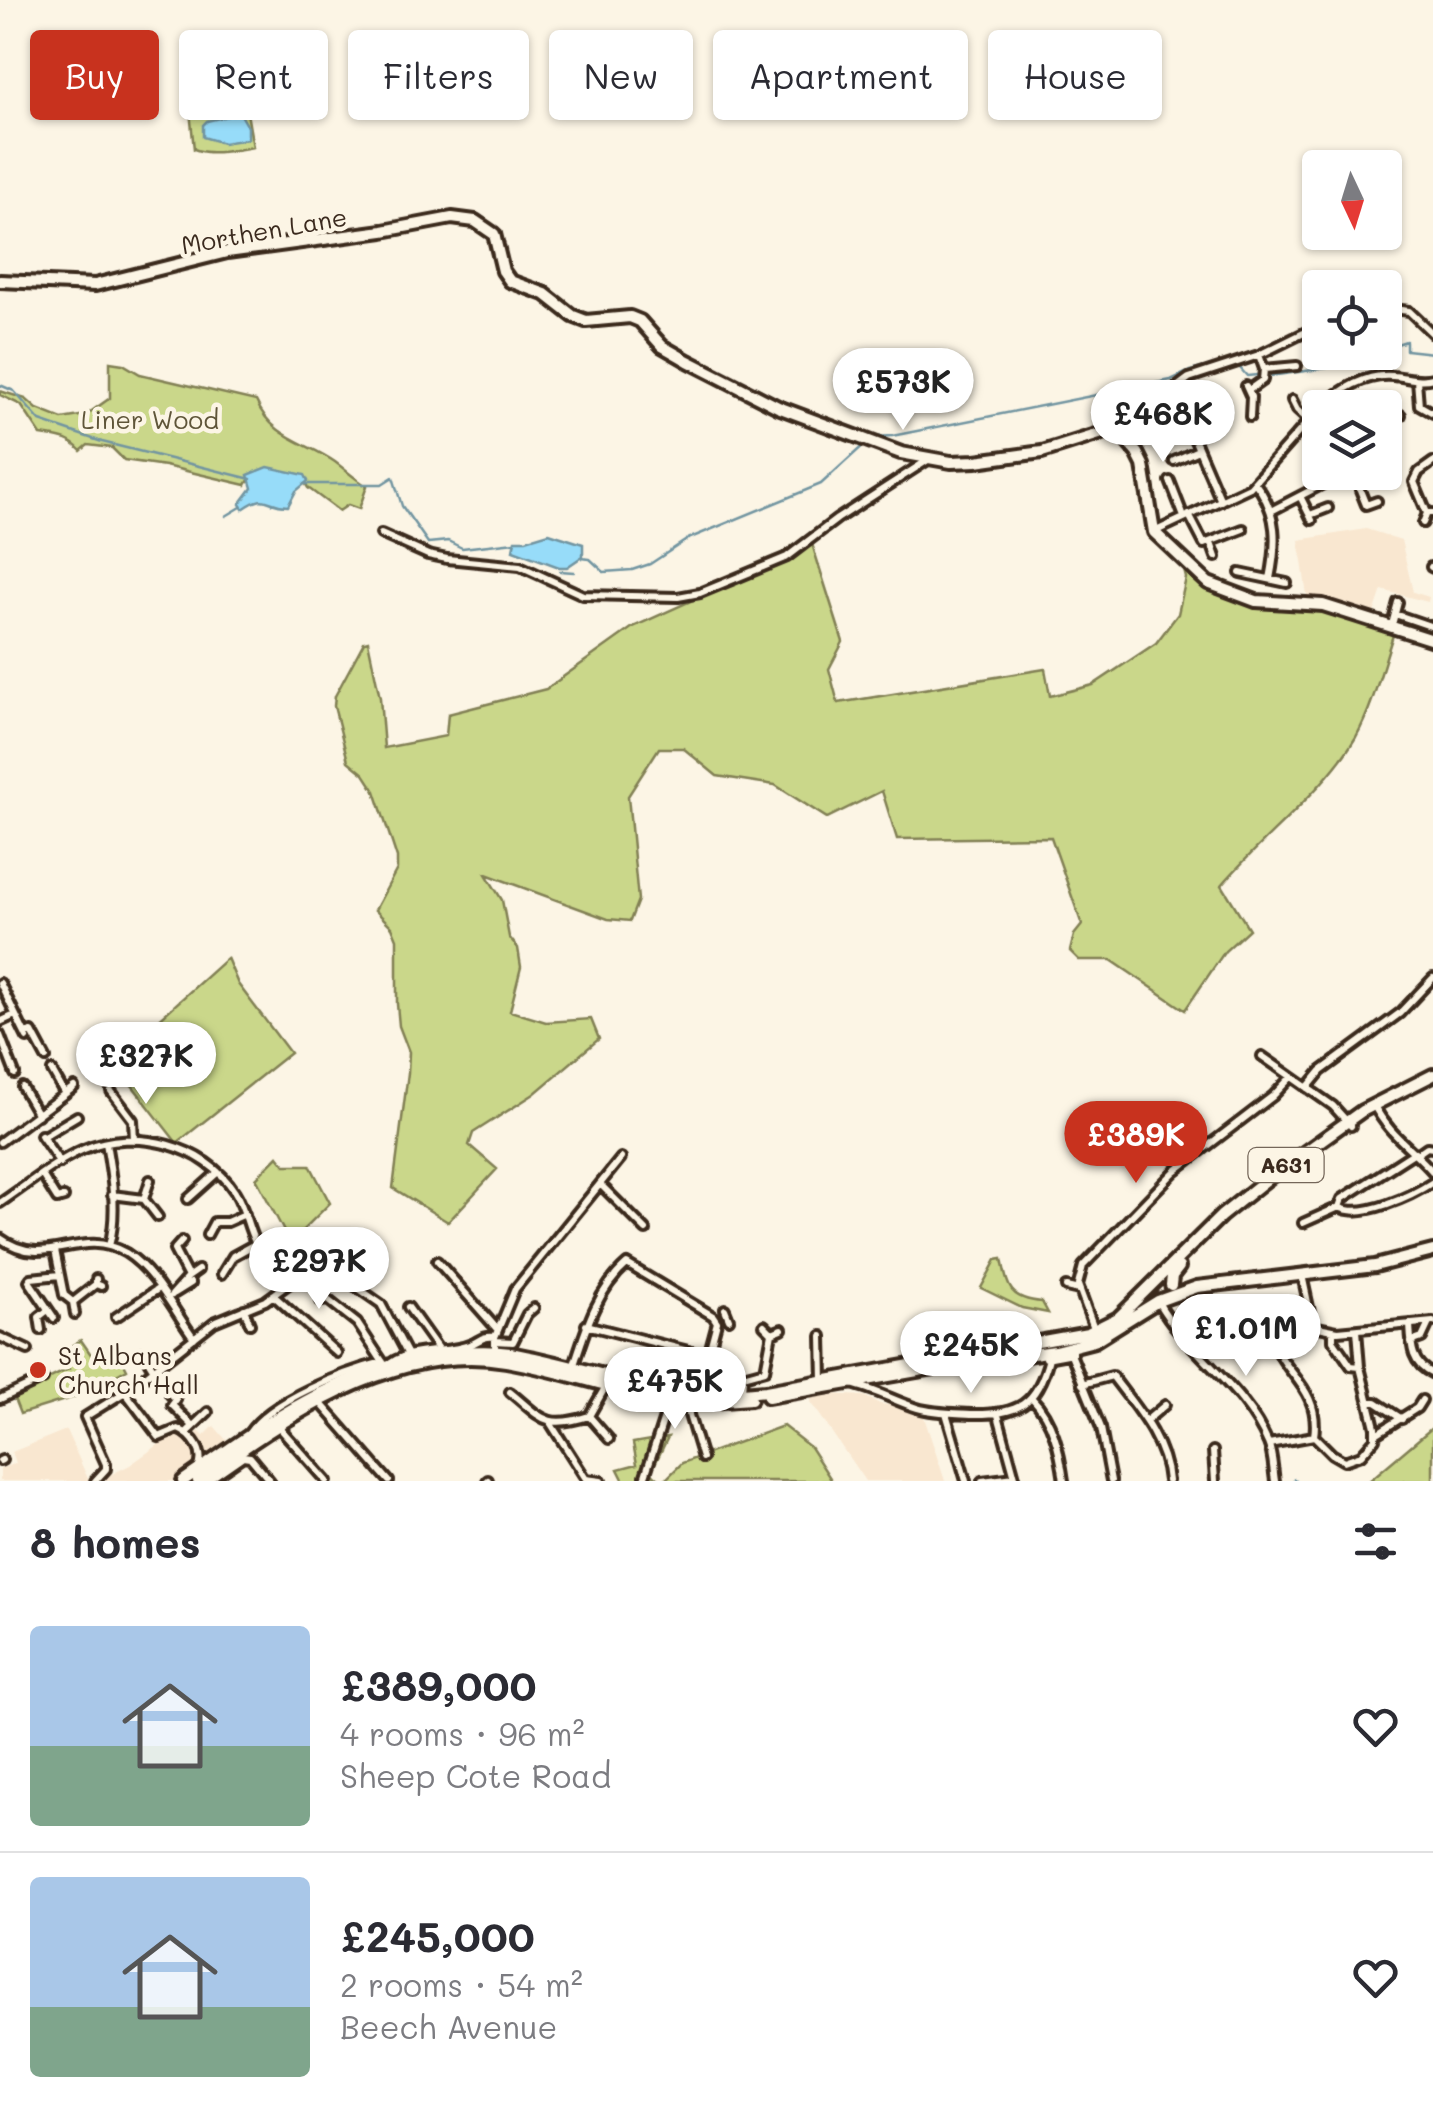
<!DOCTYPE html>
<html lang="en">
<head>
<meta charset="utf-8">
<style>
  body { margin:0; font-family:Mali,sans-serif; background:#f7f7f7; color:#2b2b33; height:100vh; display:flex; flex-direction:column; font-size:38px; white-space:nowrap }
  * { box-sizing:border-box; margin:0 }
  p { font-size:32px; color:#7c7c81 }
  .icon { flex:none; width:55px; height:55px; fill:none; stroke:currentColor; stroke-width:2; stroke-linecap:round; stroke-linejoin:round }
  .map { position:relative; height:1481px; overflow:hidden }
  .drawer { display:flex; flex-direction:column; background:#fff; flex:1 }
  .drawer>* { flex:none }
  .guide { position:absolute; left:30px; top:30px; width:1375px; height:90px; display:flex; gap:20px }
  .needle { width:65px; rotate:176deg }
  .controls { position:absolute; left:1302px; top:150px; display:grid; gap:20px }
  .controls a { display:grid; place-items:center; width:100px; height:100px; border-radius:10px; background:#fff; box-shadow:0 2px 8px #0004; font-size:50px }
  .price { position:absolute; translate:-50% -85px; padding:0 22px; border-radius:35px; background:#fff; color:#222; font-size:32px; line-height:65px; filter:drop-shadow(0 2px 5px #0008) }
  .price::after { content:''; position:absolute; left:50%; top:60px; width:30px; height:22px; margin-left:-15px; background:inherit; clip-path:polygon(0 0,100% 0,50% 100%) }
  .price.selected { background:#c8321e; color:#fff }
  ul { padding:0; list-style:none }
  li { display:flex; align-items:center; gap:30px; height:250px; padding:0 30px }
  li+li { border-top:2px solid #e1e1e2 }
  li span { display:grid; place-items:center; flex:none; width:280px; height:200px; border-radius:10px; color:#555 }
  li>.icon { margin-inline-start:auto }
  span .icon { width:120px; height:120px; fill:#fffc; stroke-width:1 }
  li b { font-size:42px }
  h2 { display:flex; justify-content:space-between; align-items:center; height:120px; padding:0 30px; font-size:42px }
  .tag { padding:0 35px; border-radius:10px; background:#fff; box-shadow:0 2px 8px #0004; font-size:35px; line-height:90px }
  .tag.selected { background:#c8321e; color:#fff }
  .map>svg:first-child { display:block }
</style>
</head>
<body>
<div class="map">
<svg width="1433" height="1481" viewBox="0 0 1433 1481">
  <rect width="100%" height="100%" fill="#fcf5e5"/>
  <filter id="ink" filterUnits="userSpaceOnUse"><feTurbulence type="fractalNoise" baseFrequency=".01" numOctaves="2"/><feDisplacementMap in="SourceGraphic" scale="20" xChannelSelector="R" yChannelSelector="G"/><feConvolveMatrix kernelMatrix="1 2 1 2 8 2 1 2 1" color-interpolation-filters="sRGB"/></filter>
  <g filter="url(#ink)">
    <path fill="#f9e7d0" d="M 1366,529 L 1401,540 L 1413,592 L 1429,597 L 1428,602 L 1382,590 L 1374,613 L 1307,596 L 1299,540 Z
      M 827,1394 L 864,1396 L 880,1404 L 906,1407 L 923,1414 L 945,1481 L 865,1481 L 811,1402 L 812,1396 Z
      M 214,1426 L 229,1443 L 207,1481 L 98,1481 L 130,1465 L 175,1433 L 184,1434 L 189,1440 L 199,1431 L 204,1436 Z
      M 66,1430 L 89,1481 L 0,1481 L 0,1469 L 16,1463 L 12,1452 Z"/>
    <path fill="#cad78a" stroke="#828054" stroke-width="2.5" d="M 246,107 L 253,147 C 234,150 212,156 194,149 L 190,111 Z
      M 110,362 L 123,364 L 140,374 L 256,401 C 273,439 305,441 335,462 C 346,470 355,479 367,486 L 359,509 L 348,505 L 339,511 L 308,488 L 301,476 L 252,475 L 246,485 L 165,466 L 124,460 L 112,448 L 88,445 L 81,451 C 68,437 58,438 41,435 L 21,405 L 0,395 L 0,391 L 26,399 L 37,409 L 62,419 L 86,415 L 110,398 Z
      M 812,544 L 843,642 L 829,669 L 838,703 L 1045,669 L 1050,696 L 1093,685 L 1156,643 L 1178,614 L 1186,578 L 1184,570 L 1196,574 L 1215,590 L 1336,610 L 1393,635 C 1382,668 1373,706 1356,737 C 1325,790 1263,837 1222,885 L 1249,929 L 1225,951 L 1185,1010 L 1111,960 L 1079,960 L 1070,951 L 1074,935 L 1082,925 L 1051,837 L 897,839 L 882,791 L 827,818 L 775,785 L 717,776 L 683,748 L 659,748 L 628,796 L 638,900 L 630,921 L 608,919 L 486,874 L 502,900 L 509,937 L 518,948 L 521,967 L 510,1011 L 546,1022 L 591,1019 L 599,1039 L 534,1094 L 473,1133 L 469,1145 L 497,1169 L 448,1222 L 393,1188 L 408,1073 L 409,1052 L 399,1026 L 397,1004 L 397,939 L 392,927 L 375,910 L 397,869 L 397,858 L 375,791 L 364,774 L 348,761 L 334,706 L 335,696 L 364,642 L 368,641 L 380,698 L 384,748 L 446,736 L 448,714 L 546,689 L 633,627 L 797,553 Z
      M 227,958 L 238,984 L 290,1053 L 177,1143 L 113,1061 Z
      M 278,1156 L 285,1165 L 310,1165 L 330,1203 L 290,1243 L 256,1178 Z
      M 1002,1259 C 1008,1289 1010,1299 1042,1302 L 1048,1313 L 1022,1308 L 981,1288 L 996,1260 Z
      M 81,1340 L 92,1356 L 114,1343 L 127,1369 L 81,1395 L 20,1414 L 13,1396 L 69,1369 L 61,1352 Z
      M 783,1426 L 810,1447 L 832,1481 L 664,1481 L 682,1463 Z
      M 1433,1427 L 1433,1481 L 1369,1481 Z
      M 668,1437 L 651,1472 L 661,1481 L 624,1481 L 618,1469 L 637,1464 L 633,1443 Z"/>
    <path fill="#97dcf9" stroke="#7295a1" stroke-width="2.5" d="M 240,113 L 248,127 L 248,139 L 223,143 L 203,137 L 203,125 L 207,121 Z
      M 268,467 L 305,475 L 308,481 L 296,491 L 288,506 C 264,506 269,491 243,509 L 240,504 L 252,488 L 248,475 Z
      M 549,533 L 583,544 L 583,556 L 567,567 L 559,567 L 513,550 L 515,540 L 526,540 Z"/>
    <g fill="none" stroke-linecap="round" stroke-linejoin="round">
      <path stroke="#7295a1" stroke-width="2.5" d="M 1385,348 L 1406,341 L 1406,350 L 1433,353
        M 1240,368 L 1247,376 L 1257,375
        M 1270,376 L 1334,367 L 1358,354 L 1374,352
        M 0,385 L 14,391 L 40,421 L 102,442 L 251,479
        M 873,437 L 892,436 L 1171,380 L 1190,371 L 1236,359
        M 304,484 L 382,484 L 393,477 L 402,506 L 428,543 L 448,541 L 462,548 L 515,542
        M 226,516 L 241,507
        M 581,558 L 590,559 L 604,572 L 632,570 L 650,564 L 688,539 L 821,484 L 867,442
        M 560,571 L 574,572
        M 1294,1479 L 1296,1481"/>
      <g stroke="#3b2a1e" stroke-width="14">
        <path id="minor" d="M 1385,308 L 1409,311 L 1433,334
          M 1264,369 L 1297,366
          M 1417,380 L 1419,405 L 1433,413
          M 1246,386 L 1251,397 L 1250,417
          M 1249,390 L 1263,380 L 1264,369 L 1259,355
          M 1292,400 L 1297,410 L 1308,420
          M 1320,408 C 1340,390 1365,373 1393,376 C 1407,377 1419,382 1433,378
          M 1385,416 L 1401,415
          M 1118,431 L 1189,378 L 1259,355 L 1320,325
          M 1174,461 L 1198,450
          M 1362,472 L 1360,490 L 1366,505 L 1377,501
          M 1170,481 L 1184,517
          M 1255,483 C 1279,513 1277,544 1270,579
          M 1300,496 L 1312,520
          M 1221,501 L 1193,436 L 1201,424 L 1224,413
          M 1271,511 L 1325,483
          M 1427,513 L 1414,482 L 1419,472 L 1433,462
          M 1189,515 L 1204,544 L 1243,529
          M 1310,515 L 1328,508
          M 1423,523 L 1427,513 L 1433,513
          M 1154,532 L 1250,487 L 1320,408
          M 381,534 L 428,555 L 447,559 L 520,566 L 583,595 L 678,597 L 700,593 L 787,557 L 837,519 L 928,460
          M 1211,543 L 1216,557
          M 1431,567 L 1433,568
          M 1240,573 L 1287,583
          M 1395,614 L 1433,627
          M 1393,621 L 1398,602
          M 0,983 L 27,1038
          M 0,1022 L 15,1015
          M 25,1034 L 32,1032 L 46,1058
          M 0,1035 L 15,1074
          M 1262,1056 L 1333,1106 L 1351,1126
          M 52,1071 L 65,1094
          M 22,1087 L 38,1115
          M 1307,1088 L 1321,1071 L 1400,1013 L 1433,978
          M 111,1091 L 133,1120 L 134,1140
          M 1373,1104 C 1390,1136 1410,1146 1433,1172
          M 41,1135 L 60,1163
          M 42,1137 L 77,1116
          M 0,1142 L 74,1087
          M 106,1143 C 112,1176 118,1213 109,1246
          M 1417,1154 L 1427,1147 L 1433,1148
          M 42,1175 L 57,1199 L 64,1197
          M 600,1184 L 646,1230
          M 112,1195 L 144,1199 L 158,1217
          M 144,1199 L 150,1180
          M 188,1199 L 218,1172
          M 0,1203 C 27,1185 54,1162 84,1149 C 135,1127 205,1145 235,1192 C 245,1208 247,1226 255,1242 C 262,1258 274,1273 284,1287
          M 1339,1207 C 1362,1220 1413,1195 1433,1182
          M 1303,1223 L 1339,1207 L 1342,1199 L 1415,1152
          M 207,1235 L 214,1222 L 227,1222 L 245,1214
          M 0,1238 C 47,1272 78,1225 126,1253 C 155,1271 174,1311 194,1338
          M 55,1250 L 64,1295 L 73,1302 L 75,1314
          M 437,1261 L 497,1329
          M 222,1274 L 233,1256 L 255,1244
          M 1302,1275 L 1313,1326 L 1338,1331 L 1433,1322
          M 188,1277 L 198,1270
          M 96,1279 L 96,1284 L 101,1286
          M 355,1286 L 381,1304 L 408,1355
          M 1066,1287 L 1079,1290
          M 175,1293 L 191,1283
          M 172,1295 L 188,1277 L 174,1250 L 182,1241
          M 273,1295 L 337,1353
          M 321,1301 L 328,1300 L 357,1323 L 386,1367 C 410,1345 445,1356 472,1344 C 482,1339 483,1336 495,1337 L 495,1351
          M 73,1302 L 96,1284
          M 1158,1302 C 1187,1353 1245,1387 1268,1443 C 1273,1454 1273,1469 1275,1481
          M 408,1307 L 438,1349
          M 244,1309 L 250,1324
          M 725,1309 L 729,1319
          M 116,1317 L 158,1289
          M 54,1318 L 29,1281 L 31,1278 L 60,1275
          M 1410,1324 C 1411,1346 1411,1364 1433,1374
          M 764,1325 L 772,1333
          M 41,1330 L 39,1317 L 48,1310
          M 1095,1331 L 1078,1285 L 1083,1266 L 1175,1171 L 1273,1096 L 1291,1077
          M 1333,1331 L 1333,1340 L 1351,1366 L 1360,1367
          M 822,1336 L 823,1380
          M 0,1337 L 28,1350
          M 495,1337 L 515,1289 L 621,1158
          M 1234,1339 L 1263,1337 L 1277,1341
          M 495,1341 L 513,1342 L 527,1314 L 534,1308
          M 1277,1341 C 1275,1368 1322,1386 1314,1436
          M 1277,1341 L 1311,1324
          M 1411,1342 L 1422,1338 L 1429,1323
          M 143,1352 L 154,1370
          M 1071,1354 L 1101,1428 L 1111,1481
          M 1046,1358 L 1073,1353
          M 710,1367 L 716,1359
          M 574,1371 L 573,1368 C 585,1331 596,1291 627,1264 L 713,1316 L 717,1322 L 709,1352 L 704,1355 L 586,1325
          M 851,1384 C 874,1389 895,1401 917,1408 C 934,1413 953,1413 971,1414 C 1018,1415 1037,1405 1049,1358
          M 1082,1384 L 1112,1376 C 1136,1408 1165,1440 1168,1481
          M 125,1392 L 159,1437 L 178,1429 C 193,1435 206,1453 198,1469
          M 510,1392 C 542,1418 545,1430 589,1416 L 606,1386
          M 742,1392 L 743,1376 L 765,1370 L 772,1333 L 782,1329
          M 170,1394 L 176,1400 L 172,1405 L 193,1426
          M 1032,1398 C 1053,1419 1060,1452 1064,1481
          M 0,1399 L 43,1379
          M 317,1399 L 389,1481
          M 689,1401 L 689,1415 L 702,1458
          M 1369,1402 L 1376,1402 L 1402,1419
          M 946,1413 L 966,1481
          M 589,1416 L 609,1439
          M 85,1417 L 125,1392 L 214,1322 L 265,1301 L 302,1274
          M 85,1417 L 106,1464 L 106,1469 L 95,1481
          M 1146,1421 L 1165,1405
          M 551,1424 L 586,1479 L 601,1481
          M 278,1426 L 327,1481
          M 186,1433 L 208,1412
          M 249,1433 C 271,1400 344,1372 383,1362
          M 1376,1434 L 1417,1408 L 1422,1400
          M 1269,1444 L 1314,1436 L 1332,1454 L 1344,1461 L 1361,1455 L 1375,1439 L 1375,1427 L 1360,1367 L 1357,1330
          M 1213,1451 L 1215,1481
          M 0,1461 L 2,1460
          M 645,1476 L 670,1399
          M 207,1481 L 243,1456 L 250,1457 L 270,1481
          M 487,1481 L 488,1480
          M 982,1481 L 1015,1477 L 998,1415"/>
      </g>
      <g stroke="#3b2a1e" stroke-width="18">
        <path id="major" d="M 0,281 L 95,285 L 227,252 L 383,231 L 452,218 L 475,221 L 494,234 L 503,271 L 510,281 L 545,294 L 573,316 L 586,321 L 630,317 L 640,321 L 662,346 L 688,361 L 778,407 L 901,453 L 951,462 L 976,461 L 1042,452 L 1109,431 L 1118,431 L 1137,453 L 1143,465 L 1154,532 L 1208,583 L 1256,601 L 1323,605 L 1433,640
          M 1171,1285 L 1172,1276 L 1179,1267
          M 768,1397 L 952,1365 L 1055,1351 L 1094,1341 L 1158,1301 L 1197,1287 L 1375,1266 L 1433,1251
          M 708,1402 L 751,1399
          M 183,1481 C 262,1426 329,1376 426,1357 C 454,1352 482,1349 510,1353 C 604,1370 666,1403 766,1391 L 1088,1333 L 1118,1318 L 1221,1216 L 1266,1180 L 1362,1111 L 1433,1075
          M 198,1481 C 283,1418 394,1342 506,1361 C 567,1371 625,1395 686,1400"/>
      </g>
      <use href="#minor" stroke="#fcf5e5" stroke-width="6"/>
      <use href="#major" stroke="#fcf5e5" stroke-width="10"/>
    </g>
  </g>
  <circle fill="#c8321e" stroke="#fcf5e5" stroke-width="4" cx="38" cy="1370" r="10"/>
  <g text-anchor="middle" stroke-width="9" stroke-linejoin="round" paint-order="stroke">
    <rect fill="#fcf5e5" stroke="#75675a" stroke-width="2.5" x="1248.5" y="1148" width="75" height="34" rx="8"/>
    <g font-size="22" font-weight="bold" fill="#3b2a1e">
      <text x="1286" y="1173">A631</text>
    </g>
    <g font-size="25" fill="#3b2a1e" stroke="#fcf5e5">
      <text transform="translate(264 231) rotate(-10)" y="9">Morthen Lane</text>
    </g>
    <g font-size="25" fill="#5f5539" stroke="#fcf5e5">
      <text x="150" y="429">Liner Wood</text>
    </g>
    <g font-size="25" fill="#3b2a1e" stroke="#fcf5e5" text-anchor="start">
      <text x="58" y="1365">St Albans<tspan x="58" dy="29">Church Hall</tspan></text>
    </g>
  </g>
</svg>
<div class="controls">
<a><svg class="needle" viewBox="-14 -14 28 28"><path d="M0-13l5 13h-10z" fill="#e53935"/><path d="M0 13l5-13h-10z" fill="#7c7c81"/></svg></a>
<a><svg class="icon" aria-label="locate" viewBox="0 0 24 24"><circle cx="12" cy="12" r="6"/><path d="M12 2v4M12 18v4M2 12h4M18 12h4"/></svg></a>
<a><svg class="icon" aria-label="layers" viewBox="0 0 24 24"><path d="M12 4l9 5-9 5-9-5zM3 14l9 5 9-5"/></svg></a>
</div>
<b class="price" style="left:903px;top:433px">£573K</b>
<b class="price" style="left:1163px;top:465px">£468K</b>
<b class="price" style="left:146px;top:1107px">£327K</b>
<b class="price selected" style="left:1136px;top:1186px">£389K</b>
<b class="price" style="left:319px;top:1312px">£297K</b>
<b class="price" style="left:1246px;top:1379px">£1.01M</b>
<b class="price" style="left:971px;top:1396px">£245K</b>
<b class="price" style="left:675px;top:1432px">£475K</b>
<div class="guide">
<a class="tag selected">Buy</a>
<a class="tag">Rent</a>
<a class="tag">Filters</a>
<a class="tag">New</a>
<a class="tag">Apartment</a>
<a class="tag">House</a>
</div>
</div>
<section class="drawer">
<h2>8 homes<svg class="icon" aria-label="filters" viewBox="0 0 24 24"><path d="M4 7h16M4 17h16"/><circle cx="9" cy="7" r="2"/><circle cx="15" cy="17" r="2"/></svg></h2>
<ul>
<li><span style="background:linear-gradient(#a9c7e8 60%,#7fa58c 0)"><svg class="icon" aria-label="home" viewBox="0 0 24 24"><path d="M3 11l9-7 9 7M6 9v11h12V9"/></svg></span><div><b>£389,000</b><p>4 rooms · 96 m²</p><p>Sheep Cote Road</p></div><svg class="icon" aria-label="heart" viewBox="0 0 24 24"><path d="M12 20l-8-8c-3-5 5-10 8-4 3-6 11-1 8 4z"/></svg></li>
<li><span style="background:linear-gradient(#a9c7e8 65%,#7fa58c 0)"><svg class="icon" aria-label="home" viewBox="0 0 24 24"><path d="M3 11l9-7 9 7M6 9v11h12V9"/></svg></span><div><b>£245,000</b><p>2 rooms · 54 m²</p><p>Beech Avenue</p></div><svg class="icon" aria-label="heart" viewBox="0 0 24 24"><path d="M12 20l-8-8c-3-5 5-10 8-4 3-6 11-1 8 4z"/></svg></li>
</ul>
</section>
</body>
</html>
